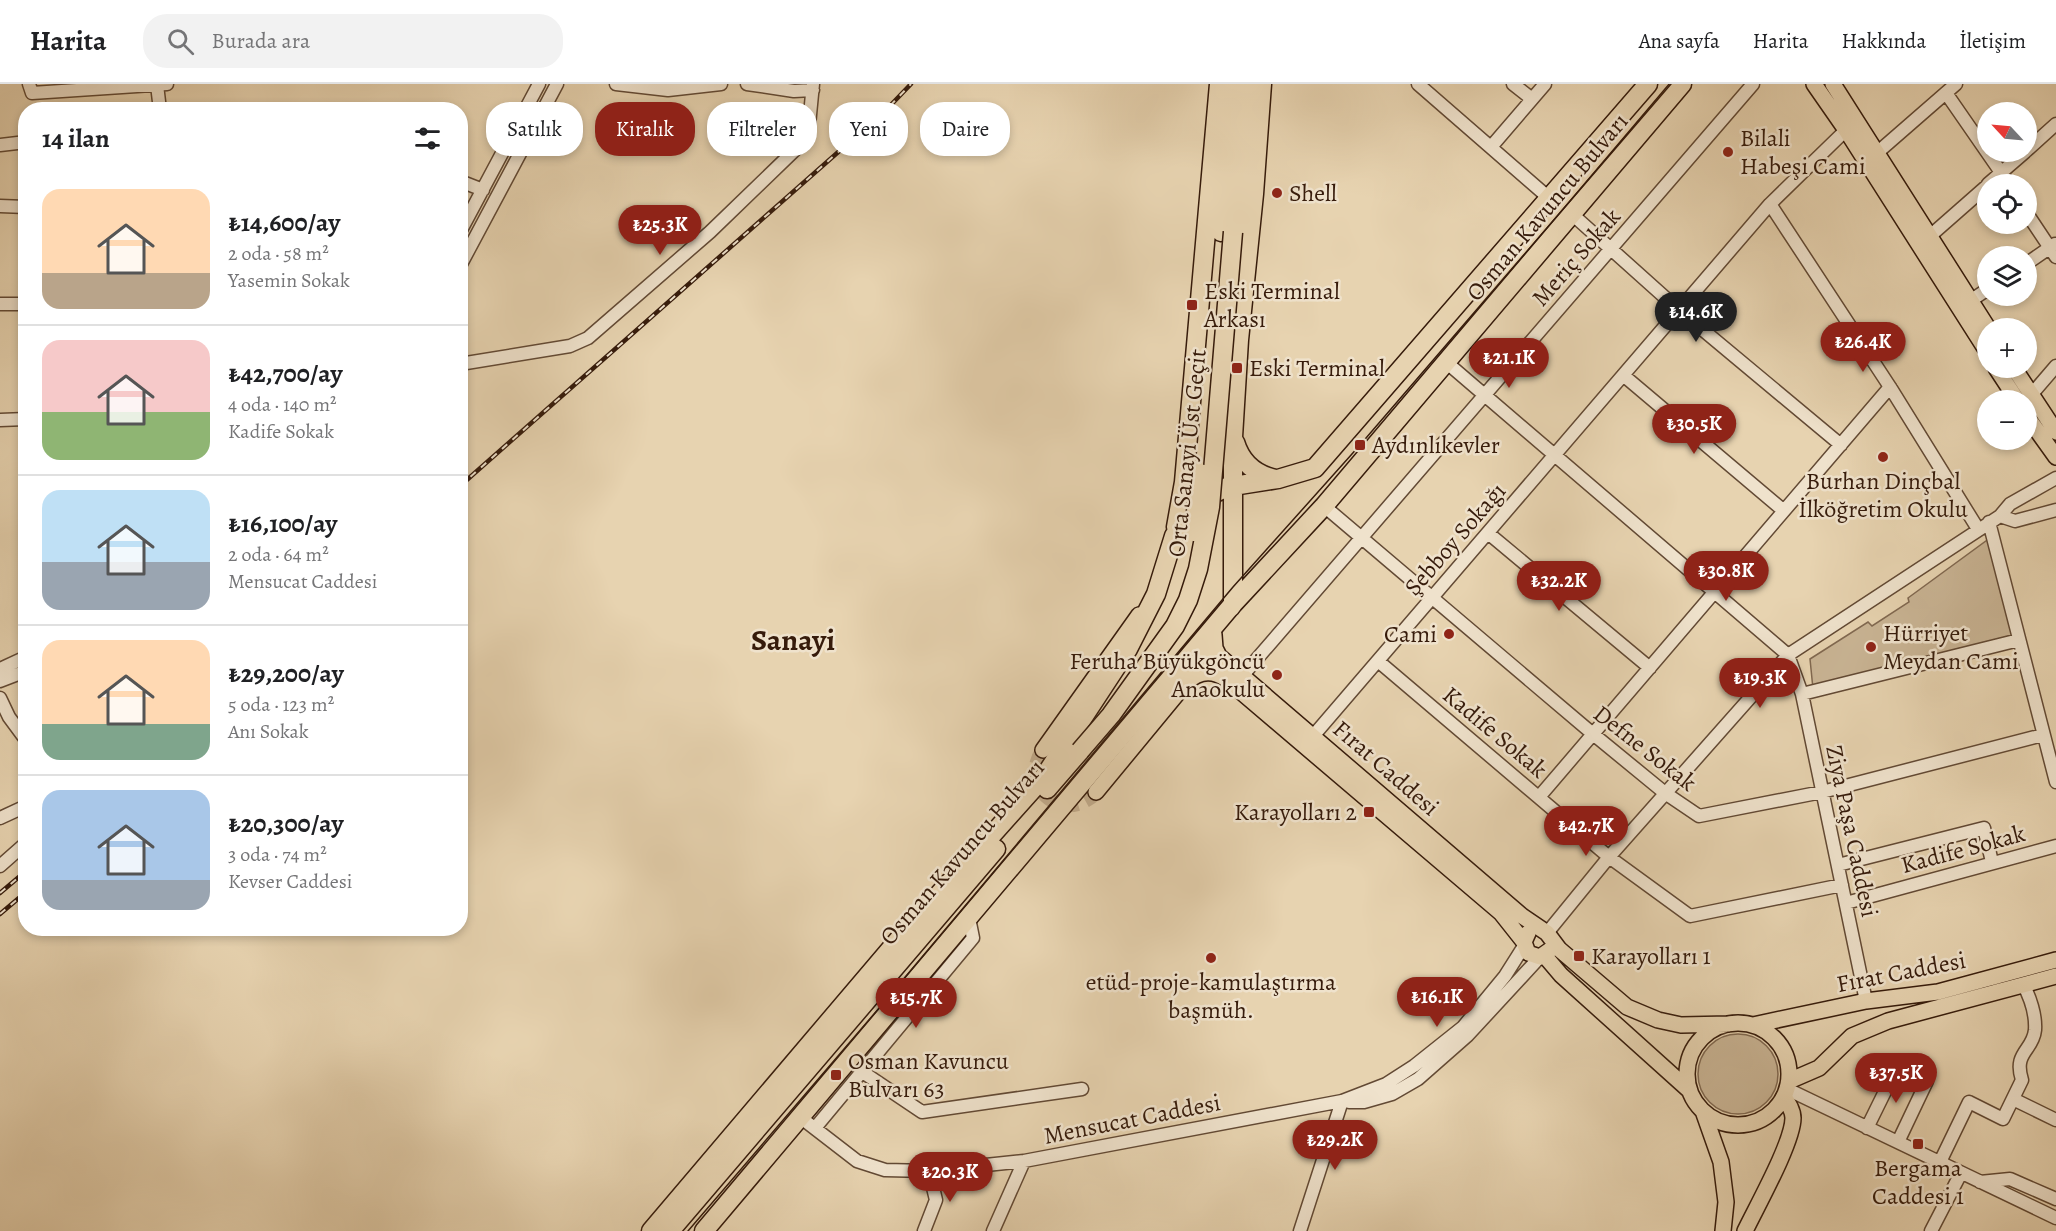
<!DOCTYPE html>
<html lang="tr">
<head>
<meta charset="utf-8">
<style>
  body { margin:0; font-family:Alegreya,serif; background:#f2f2f2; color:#202124; height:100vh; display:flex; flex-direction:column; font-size:22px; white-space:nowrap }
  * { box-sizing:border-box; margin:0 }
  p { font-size:20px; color:#757577 }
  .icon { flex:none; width:33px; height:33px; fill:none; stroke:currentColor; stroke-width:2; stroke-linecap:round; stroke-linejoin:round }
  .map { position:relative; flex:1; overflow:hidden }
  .side { position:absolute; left:18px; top:18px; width:450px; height:834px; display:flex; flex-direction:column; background:#fff; border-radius:24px; box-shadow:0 3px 9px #0003 }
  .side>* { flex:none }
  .banner { position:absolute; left:486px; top:18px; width:570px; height:54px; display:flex; gap:12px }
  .needle { width:39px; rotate:296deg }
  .fabs { position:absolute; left:1977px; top:18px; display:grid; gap:12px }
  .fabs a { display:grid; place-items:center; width:60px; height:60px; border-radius:50%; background:#fff; box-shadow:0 3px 9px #0003; font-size:30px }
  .price { position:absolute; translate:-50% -51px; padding:0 14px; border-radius:21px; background:#8f2418; color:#fff; font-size:20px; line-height:39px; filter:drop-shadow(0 2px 3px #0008) }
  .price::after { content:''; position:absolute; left:50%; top:36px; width:18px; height:14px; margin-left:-9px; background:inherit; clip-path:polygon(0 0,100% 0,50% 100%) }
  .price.on { background:#222; color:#fff }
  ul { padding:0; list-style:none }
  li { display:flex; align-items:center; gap:18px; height:150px; padding:0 24px }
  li+li { border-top:2px solid #e0e0e0 }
  li span { display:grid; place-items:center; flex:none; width:168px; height:120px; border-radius:18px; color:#555 }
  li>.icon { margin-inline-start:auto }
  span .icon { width:72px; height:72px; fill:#fffc; stroke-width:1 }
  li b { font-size:26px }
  h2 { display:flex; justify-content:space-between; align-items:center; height:72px; padding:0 24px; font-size:26px }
  .pill { padding:0 21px; border-radius:24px; background:#fff; box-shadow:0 3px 9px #0003; font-size:21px; line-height:54px }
  .pill.on { background:#8f2418; color:#fff }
  header { display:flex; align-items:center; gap:36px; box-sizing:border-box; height:84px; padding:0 30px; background:#fff; border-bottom:2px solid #e0e0e0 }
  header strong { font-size:28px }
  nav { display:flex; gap:33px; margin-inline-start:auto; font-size:21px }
  .search { width:420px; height:54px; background:#f2f2f2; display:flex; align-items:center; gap:15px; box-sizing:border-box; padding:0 21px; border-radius:24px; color:#757577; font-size:22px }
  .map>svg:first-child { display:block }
</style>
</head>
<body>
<header>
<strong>Harita</strong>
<div class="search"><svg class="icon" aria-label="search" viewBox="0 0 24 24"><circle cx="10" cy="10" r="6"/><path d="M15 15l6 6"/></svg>Burada ara</div>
<nav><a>Ana sayfa</a><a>Harita</a><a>Hakkında</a><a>İletişim</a></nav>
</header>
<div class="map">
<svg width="2056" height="1147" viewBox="0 0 2056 1147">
  <rect width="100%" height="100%" fill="#e7d3b0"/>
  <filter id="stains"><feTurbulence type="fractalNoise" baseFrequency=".00333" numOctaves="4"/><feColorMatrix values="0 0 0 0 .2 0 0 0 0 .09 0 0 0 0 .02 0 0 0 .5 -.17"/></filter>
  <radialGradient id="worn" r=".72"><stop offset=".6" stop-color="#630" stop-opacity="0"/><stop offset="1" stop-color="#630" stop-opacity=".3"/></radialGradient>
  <path fill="#c9b494" stroke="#806850" stroke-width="1.5" d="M 1990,454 L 2017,555 L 1813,605 L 1810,575 L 1868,538 L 1872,542 L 1909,518 L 1908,514 Z
    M1698 990a40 40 0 1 1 80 0a40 40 0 1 1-80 0Z"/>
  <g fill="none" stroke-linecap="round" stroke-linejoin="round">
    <path stroke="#c4ae8f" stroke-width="15" stroke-dasharray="15 8" stroke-linecap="butt" d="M 1043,666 C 1018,704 1065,741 1096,708"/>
    <g stroke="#624934" stroke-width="15">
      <path id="minor" d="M 29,0 L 32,9 L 167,0
        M 616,0 L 668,6 L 721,0
        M 747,0 L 794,7 L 813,6
        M 1418,0 L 1549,114
        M 1513,0 L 1532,15
        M 157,1 L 160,26
        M 1946,9 L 2009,100
        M 0,61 L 26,58
        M 1491,63 L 1545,0
        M 2026,67 L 2056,40
        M 1878,68 L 1956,0
        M 460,97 L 483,106
        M 1988,100 L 2025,68
        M 1770,120 L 1890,303 L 1978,445
        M 0,122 L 26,123
        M 2026,128 L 2056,173
        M 1573,131 L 1679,226 L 1841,361
        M 460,148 L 539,0
        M 1930,152 L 1988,101
        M 2026,180 L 2055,160
        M 460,182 L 557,0
        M 1970,217 L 1988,205
        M 0,220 L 26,220
        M 1446,278 L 1788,571 L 1802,610 L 1866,917
        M 460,280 L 570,262 L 588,254 L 710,148 L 797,64 L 809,41 L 813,0
        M 1623,291 L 1784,427
        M 2031,311 L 2056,282
        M 0,336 L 26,335
        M 1324,422 L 1593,650 L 1665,709 L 1699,732 L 1822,708 L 2043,651
        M 2000,432 L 2015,437 L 2056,426
        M 1989,438 L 2056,698
        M 1488,449 L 1650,584
        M 1378,577 L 1609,773 L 1690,832 L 1842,801
        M 0,585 L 26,573
        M 1243,591 L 1753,0
        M 0,597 L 26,587
        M 1802,610 L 2019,556
        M 0,614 L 9,633 L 26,656
        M 1314,651 L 1770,120 L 1846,46
        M 1539,713 L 1890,303
        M 0,734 L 26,722
        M 1838,781 L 1984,744 L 1992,778
        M 0,782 L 26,759
        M 1846,819 L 2056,762
        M 1547,849 L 1609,773 L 1788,571 L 2000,432 L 2010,420 L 2056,394
        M 861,987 L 922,1028 L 1082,1005
        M 1787,1005 L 2056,1134
        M 2013,1015 L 2056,1036
        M 1349,1018 L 1364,1018 L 1392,1010 L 1418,995 L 1468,951 L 1540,873
        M 800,1033 L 857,1077 L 885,1086 L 929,1087 L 1024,1077 L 1342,1017 L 1386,1000 L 1414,982 L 1463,943 L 1505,892 L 1524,862
        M 815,1044 L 973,854 L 969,834
        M 1867,1044 L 1897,983
        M 1898,1058 L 1927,997
        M 1940,1078 L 1969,1018 L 2003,1035 L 2022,996 C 2013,968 2033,967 2035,946 C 2036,931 2030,913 2023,900
        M 1980,1098 L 2010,1095 L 2056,1115
        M 924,1147 L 936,1116 L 929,1087
        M 993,1147 L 1024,1077
        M 1300,1147 L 1342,1017
        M 1931,1147 L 1961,1089"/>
    </g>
    <g stroke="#361b0b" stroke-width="18">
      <path id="major" d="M 1814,0 L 1846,46 L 1988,269
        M 1833,0 L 1988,244
        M 1996,284 L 2017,316
        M 2014,284 L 2056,348
        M 2026,331 L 2056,373
        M 1214,551 L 1215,564 L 1219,572 L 1522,832 L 1547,849 L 1559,865 L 1627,923 L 1658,936 L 1681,941 L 1729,940
        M 1186,599 C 1198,587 1212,585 1226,595 L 1501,829 L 1524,858
        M 1043,666 L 1139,531
        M 1096,708 L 1186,599 L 1214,551
        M 1528,849 L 1524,858 L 1528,869 L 1540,873 L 1550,866
        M 1544,871 L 1561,891 L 1690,1007
        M1687 990a51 51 0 1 1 102 0a51 51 0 1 1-102 0Z
        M 1753,941 L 1866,917 L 1938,908 L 2056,876
        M 1789,997 L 1819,984 L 1852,952 L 1888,937 L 2056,892
        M 1703,1027 L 1721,1078 L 1726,1118 L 1723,1147
        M 1745,1147 C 1757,1122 1793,1058 1793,1034 C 1793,1026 1788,1019 1784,1013"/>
    </g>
    <g stroke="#361b0b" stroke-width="21">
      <path id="highway" d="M 1221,148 L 1234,0
        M 1233,148 L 1248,0
        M 1235,358 C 1241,378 1256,391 1276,395
        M 1176,443 L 1184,398 L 1219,0
        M 1230,524 L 1233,520 L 1233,353 L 1239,256 L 1254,110 L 1262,0
        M 1044,693 L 1128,565 L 1156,510 L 1174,452 L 1188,429 L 1203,415 L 1227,403 L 1278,395 L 1315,384 L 1648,0
        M 1047,705 L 1080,667
        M 651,1147 L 899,855 L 1050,686
        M 670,1147 L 996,765
        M 704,1147 L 1233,520 L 1324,422 L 1682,0"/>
    </g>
    <use href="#minor" stroke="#efe2cc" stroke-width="12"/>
    <use href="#major" stroke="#e7d3b0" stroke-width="15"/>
    <use href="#highway" stroke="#e7d3b0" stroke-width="18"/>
    <path stroke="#361b0b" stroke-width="1.5" d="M 688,1147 L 880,923 L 1233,503 L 1360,361 L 1671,0"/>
    <g stroke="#361b0b" stroke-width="4.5">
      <path id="rail" d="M 460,402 L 887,25 L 911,0
        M 0,809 L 26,787
        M 0,830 L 26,808"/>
    </g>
    <use href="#rail" stroke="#efe2cc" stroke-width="2" stroke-dasharray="7" stroke-linecap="butt"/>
    <g stroke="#361b0b" stroke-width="21" stroke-linecap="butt">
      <path id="highway-bridge" d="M 1194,448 L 1200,389
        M 1080,667 L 1111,631 L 1175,542 L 1188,516 L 1198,485 L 1210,423 L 1233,148"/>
    </g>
    <use href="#highway-bridge" stroke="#e7d3b0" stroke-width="18"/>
  </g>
  <g fill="#8f2418" stroke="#efe2cc" stroke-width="2">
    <circle cx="1728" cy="68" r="6"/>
    <circle cx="1277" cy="109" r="6"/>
    <rect x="1186" y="215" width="12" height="12" rx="3"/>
    <rect x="1231" y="278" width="12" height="12" rx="3"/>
    <rect x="1354" y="355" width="12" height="12" rx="3"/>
    <circle cx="1883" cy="373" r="6"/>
    <circle cx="1449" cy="550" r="6"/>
    <circle cx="1871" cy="563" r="6"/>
    <circle cx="1277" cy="591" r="6"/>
    <rect x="1363" y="722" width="12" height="12" rx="3"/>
    <rect x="1573" y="866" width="12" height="12" rx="3"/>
    <circle cx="1211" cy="874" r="6"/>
    <rect x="830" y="985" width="12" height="12" rx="3"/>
    <rect x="1912" y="1054" width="12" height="12" rx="3"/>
  </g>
  <g text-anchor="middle" stroke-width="5" stroke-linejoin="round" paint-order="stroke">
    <g font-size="24" fill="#361b0b" stroke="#efe2cc" text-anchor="start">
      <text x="1740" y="62">Bilali<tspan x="1740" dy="28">Habeşi Cami</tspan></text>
      <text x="1289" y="117">Shell</text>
      <text x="1204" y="215">Eski Terminal<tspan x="1204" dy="28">Arkası</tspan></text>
      <text x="1249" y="292">Eski Terminal</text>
      <text x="1372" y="369">Aydınlıkevler</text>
      <text x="1883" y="405" text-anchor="middle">Burhan Dinçbal<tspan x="1883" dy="28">İlköğretim Okulu</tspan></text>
      <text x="1883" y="557">Hürriyet<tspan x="1883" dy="28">Meydan Cami</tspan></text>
      <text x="1437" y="558" text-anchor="end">Cami</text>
      <text x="1265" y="585" text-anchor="end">Feruha Büyükgöncü<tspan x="1265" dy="28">Anaokulu</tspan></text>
      <text x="1357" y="736" text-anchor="end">Karayolları 2</text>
      <text x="1591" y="880">Karayolları 1</text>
      <text x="1211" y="906" text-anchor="middle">etüd-proje-kamulaştırma<tspan x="1211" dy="28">başmüh.</tspan></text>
      <text x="848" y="985">Osman Kavuncu<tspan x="848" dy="28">Bulvarı 63</tspan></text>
      <text x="1918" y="1092" text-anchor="middle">Bergama<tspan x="1918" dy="28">Caddesi 1</tspan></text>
    </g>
    <g font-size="24" fill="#361b0b" stroke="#efe2cc">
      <text transform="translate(1547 123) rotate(-50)" y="8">Osman Kavuncu Bulvarı</text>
      <text transform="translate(1576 173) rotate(-49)" y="8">Meriç Sokak</text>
      <text transform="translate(1187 369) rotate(-84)" y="8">Orta Sanayi Üst Geçit</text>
      <text transform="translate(1455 455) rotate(-49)" y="8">Şebboy Sokağı</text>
      <text transform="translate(1495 648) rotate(40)" y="8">Kadife Sokak</text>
      <text transform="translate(1645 664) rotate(38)" y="8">Defne Sokak</text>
      <text transform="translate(1386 684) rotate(41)" y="8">Fırat Caddesi</text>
      <text transform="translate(1852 747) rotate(78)" y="8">Ziya Paşa Caddesi</text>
      <text transform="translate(1963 765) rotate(-15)" y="8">Kadife Sokak</text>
      <text transform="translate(962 768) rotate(-49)" y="8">Osman Kavuncu Bulvarı</text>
      <text transform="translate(1901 888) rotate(-11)" y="8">Fırat Caddesi</text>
      <text transform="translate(1132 1035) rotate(-11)" y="8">Mensucat Caddesi</text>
    </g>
    <g font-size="30" font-weight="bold" fill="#361b0b" stroke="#efe2cc">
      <text x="793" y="566">Sanayi</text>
    </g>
  </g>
  <rect width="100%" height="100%" filter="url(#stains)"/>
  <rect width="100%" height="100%" fill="url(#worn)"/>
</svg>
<div class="fabs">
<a><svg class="needle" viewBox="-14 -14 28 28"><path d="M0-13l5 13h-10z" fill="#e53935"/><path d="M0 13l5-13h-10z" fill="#757577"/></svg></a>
<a><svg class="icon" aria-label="locate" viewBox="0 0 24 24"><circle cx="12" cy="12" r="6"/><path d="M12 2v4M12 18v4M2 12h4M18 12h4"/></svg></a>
<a><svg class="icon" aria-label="layers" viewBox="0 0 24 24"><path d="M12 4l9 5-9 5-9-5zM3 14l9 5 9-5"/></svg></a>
<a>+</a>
<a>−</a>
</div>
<b class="price" style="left:660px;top:172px">₺25.3K</b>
<b class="price on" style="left:1696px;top:259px">₺14.6K</b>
<b class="price" style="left:1863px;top:289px">₺26.4K</b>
<b class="price" style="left:1509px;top:305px">₺21.1K</b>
<b class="price" style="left:1694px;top:371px">₺30.5K</b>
<b class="price" style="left:1726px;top:518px">₺30.8K</b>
<b class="price" style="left:1559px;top:528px">₺32.2K</b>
<b class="price" style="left:1760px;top:625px">₺19.3K</b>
<b class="price" style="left:1586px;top:773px">₺42.7K</b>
<b class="price" style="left:1437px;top:944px">₺16.1K</b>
<b class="price" style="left:916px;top:945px">₺15.7K</b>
<b class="price" style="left:1896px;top:1020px">₺37.5K</b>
<b class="price" style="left:1335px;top:1087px">₺29.2K</b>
<b class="price" style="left:950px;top:1119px">₺20.3K</b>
<div class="banner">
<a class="pill">Satılık</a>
<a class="pill on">Kiralık</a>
<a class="pill">Filtreler</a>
<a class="pill">Yeni</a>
<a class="pill">Daire</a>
</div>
<section class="side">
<h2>14 ilan<svg class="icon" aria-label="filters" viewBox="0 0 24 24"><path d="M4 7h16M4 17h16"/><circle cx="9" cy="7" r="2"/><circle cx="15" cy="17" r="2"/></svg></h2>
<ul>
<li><span style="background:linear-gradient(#ffd9b3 70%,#b9a48a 0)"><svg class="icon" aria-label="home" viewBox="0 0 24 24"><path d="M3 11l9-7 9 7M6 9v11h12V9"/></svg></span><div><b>₺14,600/ay</b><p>2 oda · 58 m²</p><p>Yasemin Sokak</p></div></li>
<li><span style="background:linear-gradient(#f6c9c9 60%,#8fb573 0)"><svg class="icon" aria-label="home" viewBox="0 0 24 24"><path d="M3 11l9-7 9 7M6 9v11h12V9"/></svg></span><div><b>₺42,700/ay</b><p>4 oda · 140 m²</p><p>Kadife Sokak</p></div></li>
<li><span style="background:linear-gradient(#bfe0f5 60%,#9aa5b1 0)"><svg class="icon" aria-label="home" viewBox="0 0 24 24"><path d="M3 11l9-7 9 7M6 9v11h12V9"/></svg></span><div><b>₺16,100/ay</b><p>2 oda · 64 m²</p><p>Mensucat Caddesi</p></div></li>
<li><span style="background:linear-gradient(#ffd9b3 70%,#7fa58c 0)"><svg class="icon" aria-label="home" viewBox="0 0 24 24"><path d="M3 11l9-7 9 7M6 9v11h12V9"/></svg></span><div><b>₺29,200/ay</b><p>5 oda · 123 m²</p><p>Anı Sokak</p></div></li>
<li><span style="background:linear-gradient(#a9c7e8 75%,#9aa5b1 0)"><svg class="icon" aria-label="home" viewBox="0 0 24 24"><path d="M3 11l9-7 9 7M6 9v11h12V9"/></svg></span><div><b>₺20,300/ay</b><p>3 oda · 74 m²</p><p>Kevser Caddesi</p></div></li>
</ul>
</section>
</div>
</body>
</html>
